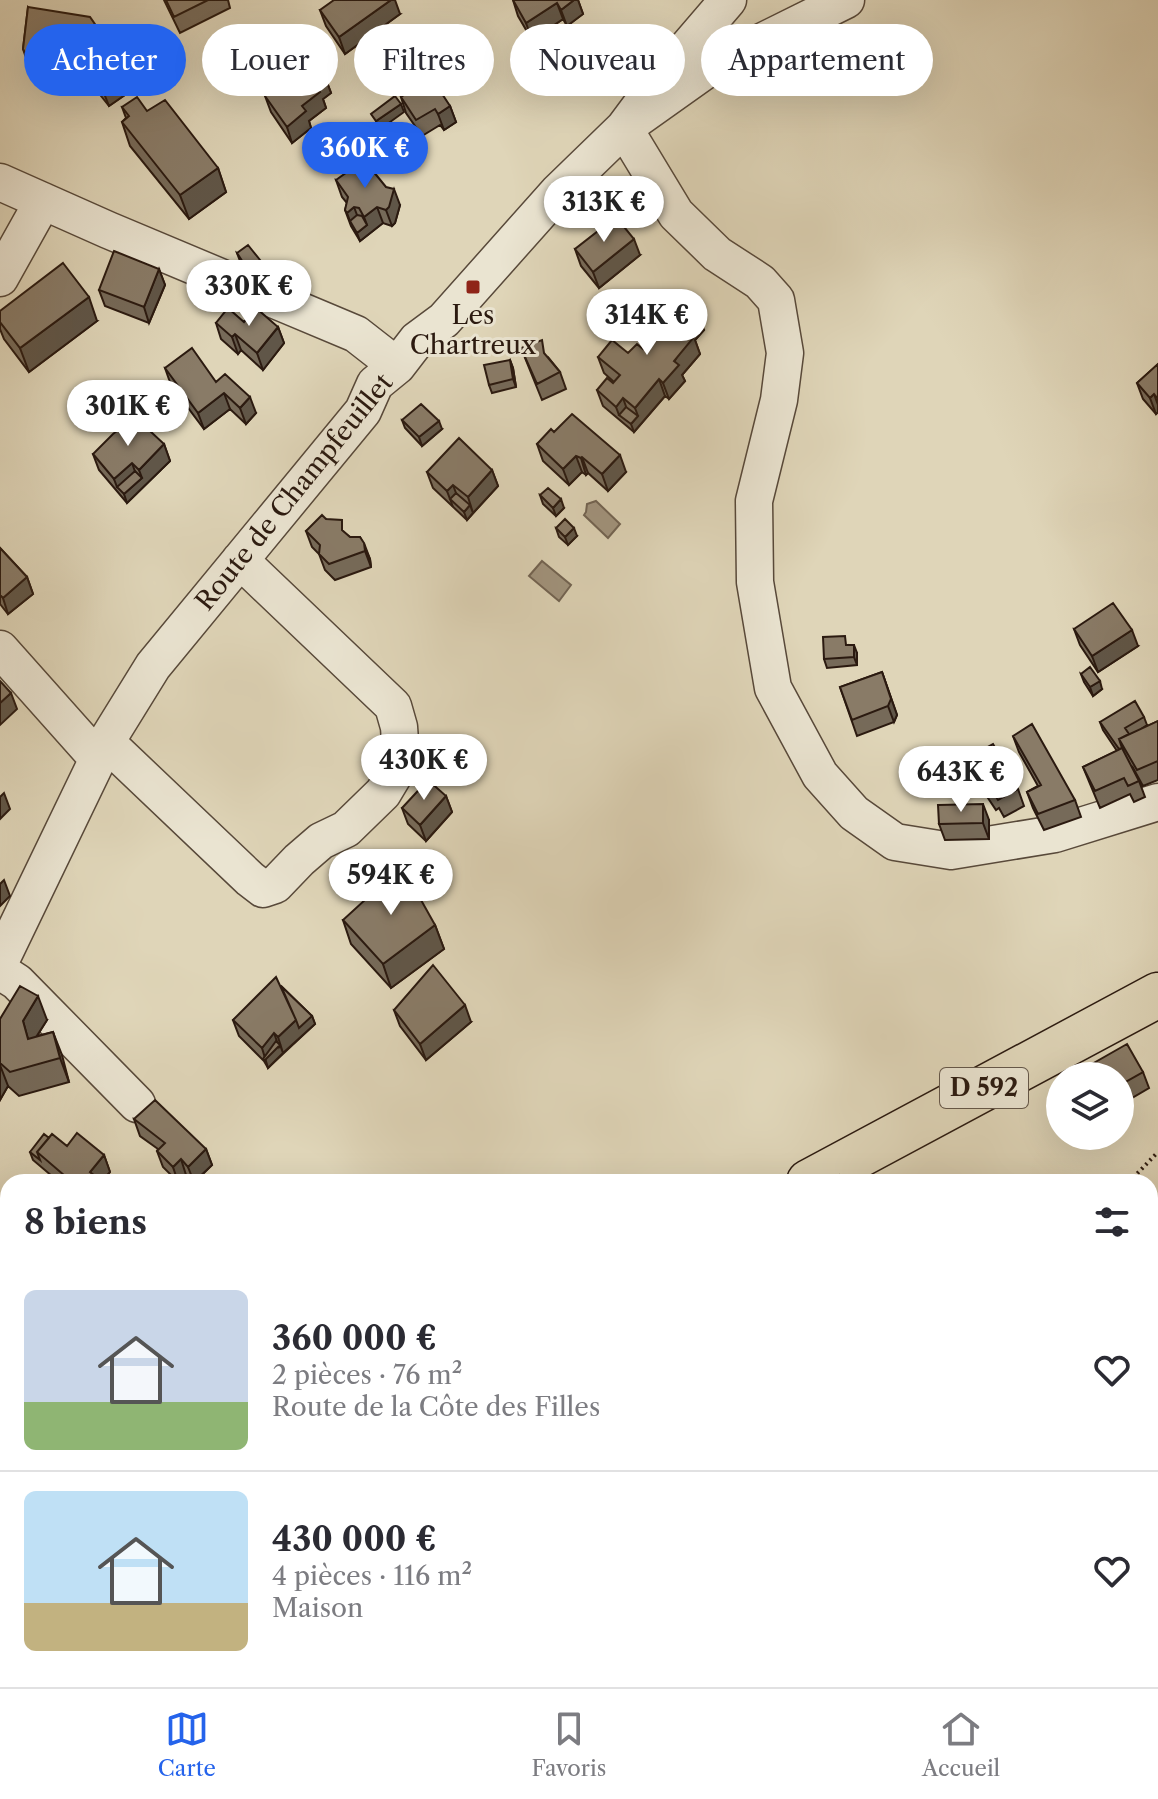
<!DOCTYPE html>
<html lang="fr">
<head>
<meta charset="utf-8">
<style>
  body { margin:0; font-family:"Libre Caslon Text",serif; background:#f7f7f7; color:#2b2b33; height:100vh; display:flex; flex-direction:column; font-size:30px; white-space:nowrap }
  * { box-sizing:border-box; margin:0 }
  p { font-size:26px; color:#7c7c81 }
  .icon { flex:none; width:44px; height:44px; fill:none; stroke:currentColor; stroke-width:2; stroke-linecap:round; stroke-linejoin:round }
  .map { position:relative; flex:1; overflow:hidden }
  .panel { position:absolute; left:0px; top:1174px; width:1158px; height:514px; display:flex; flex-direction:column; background:#fff; border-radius:24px 24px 0 0; box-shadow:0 8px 32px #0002 }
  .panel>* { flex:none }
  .guide { position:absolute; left:24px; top:24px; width:1110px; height:72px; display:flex; gap:16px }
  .controls { position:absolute; left:1046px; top:1062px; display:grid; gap:16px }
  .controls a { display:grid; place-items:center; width:88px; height:88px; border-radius:50%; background:#fff; box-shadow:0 8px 32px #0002; font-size:40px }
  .price { position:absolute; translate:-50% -68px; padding:0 18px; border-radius:28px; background:#fff; color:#222; font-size:26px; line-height:52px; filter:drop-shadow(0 2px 4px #0008) }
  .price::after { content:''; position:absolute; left:50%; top:48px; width:24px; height:18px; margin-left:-12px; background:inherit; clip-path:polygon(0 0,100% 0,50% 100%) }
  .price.on { background:#2563eb; color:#fff }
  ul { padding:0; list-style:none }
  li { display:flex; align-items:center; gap:24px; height:200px; padding:0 24px }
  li+li { border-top:2px solid #e1e1e2 }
  li span { display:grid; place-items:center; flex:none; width:224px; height:160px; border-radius:12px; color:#555 }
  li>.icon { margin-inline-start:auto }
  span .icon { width:96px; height:96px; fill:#fffc; stroke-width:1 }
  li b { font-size:34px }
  h2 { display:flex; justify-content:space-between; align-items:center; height:96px; padding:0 24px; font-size:34px }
  .tag { padding:0 28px; border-radius:36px; background:#fff; box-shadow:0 8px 32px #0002; font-size:28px; line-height:72px }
  .tag.on { background:#2563eb; color:#fff }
  .tabs { display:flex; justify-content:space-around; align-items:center; height:112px; border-top:2px solid #e1e1e2; background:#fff; font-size:22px; color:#7c7c81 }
  .tabs a { display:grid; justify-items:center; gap:4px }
  .tabs .on { color:#2563eb }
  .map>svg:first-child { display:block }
</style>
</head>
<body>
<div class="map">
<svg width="1158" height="1687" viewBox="0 0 1158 1687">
  <rect width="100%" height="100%" fill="#dfd5b8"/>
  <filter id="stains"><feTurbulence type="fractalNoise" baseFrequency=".0025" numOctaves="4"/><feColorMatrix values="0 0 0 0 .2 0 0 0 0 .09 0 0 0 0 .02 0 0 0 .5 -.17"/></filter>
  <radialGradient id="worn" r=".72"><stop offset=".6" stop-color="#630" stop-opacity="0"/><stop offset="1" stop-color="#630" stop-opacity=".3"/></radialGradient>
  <path fill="#a2957f" stroke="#726453" stroke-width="2" d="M 596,501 L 620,524 L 608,538 L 584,515 L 586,512 L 587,504 Z
    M 542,561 L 571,585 L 559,601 L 529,576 Z"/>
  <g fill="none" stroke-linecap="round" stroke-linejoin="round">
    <g stroke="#58493a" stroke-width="39">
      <path id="minor" d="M 728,0 L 662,77 L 624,128 L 676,214 L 717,254 L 760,282 L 776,300 L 785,353 L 779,400 L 754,501 L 755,582 L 773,688 L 820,775 L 854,813 L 895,842 L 951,851 L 1055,834 L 1158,802
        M 0,182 L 108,230 L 356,334 L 397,366
        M 0,278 L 43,201
        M 0,649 L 98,759
        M 106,742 L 250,879 L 263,889 L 275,885 L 299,860 L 321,841 L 346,829 L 383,793 L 395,773 L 401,755 L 399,727 L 393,706 L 240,560
        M 0,962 L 106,742 L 153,666 L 363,411 L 375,384 L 397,366 L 417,340 L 444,320 L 558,192 L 624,128 L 707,69 L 846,0
        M 0,971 L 17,982 L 137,1104"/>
    </g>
    <g stroke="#2b1a10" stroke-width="47">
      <path id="major" d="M 809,1182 L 1158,995
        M 317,1687 L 323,1680"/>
    </g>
    <path stroke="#2b1a10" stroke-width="4" stroke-dasharray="2 4" stroke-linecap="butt" d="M 1129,1182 L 1158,1152
      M 513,1687 L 517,1680"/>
    <use href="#minor" stroke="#eae4d1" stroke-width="36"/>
    <use href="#major" stroke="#dfd5b8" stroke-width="44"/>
  </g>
  <path fill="#766a59" stroke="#2b1a10" stroke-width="2" d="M 164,0 L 228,0 L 230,8 L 180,33 Z
    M 513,0 L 578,0 L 583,14 L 567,26 L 563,19 L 532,40 L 518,16 Z
    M 28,7 L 132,90 L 109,106 L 97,91 L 38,83 L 31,73 L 23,49 Z
    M 320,10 L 400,14 L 345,54 L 326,26 Z
    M 325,77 L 331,93 L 323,99 L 326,108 L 309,121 L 311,128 L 292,143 L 271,112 L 265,96 Z
    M 401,97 L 450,106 L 456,122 L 444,130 L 440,125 L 422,136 L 406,113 Z
    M 122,107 L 147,111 L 218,168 L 226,192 L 189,219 L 130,146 L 122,122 L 126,118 Z
    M 336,180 L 400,205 L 395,223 L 392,226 L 383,223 L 360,241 L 351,226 L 345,210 L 347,203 L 342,197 Z
    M 575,249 L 640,255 L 599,288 L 581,266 Z
    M 237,253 L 267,273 L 258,280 L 251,278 L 240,261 Z
    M 159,269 L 165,285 L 149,323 L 105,306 L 99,290 Z
    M 0,311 L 97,321 L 29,372 L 4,339 L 0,329 Z
    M 690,312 L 704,330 L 695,340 L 700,354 L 682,375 L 685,381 L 669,399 L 665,396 L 634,432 L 603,406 L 597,390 L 614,382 L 604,373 L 598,357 L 628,353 L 643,349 L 657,333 L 650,316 Z
    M 244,322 L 278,327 L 284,343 L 263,370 L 241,350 L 238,354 L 221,339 L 216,323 Z
    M 521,348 L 548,357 L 560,372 L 566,389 L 542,400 Z
    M 510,360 L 513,368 L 516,387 L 492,393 L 489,385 Z
    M 1158,364 L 1158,412 L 1156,414 L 1143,399 L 1137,383 Z
    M 165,368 L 216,382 L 256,413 L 246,424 L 230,409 L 204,429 L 171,385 Z
    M 402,420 L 442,429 L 422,446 L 405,428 Z
    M 554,432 L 626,472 L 608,491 L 588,473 L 586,475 L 582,472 L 569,485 L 543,461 L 537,444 Z
    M 164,444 L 170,461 L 127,503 L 99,470 L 93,454 Z
    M 492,470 L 498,486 L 467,520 L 433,488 L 427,472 Z
    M 540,495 L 564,508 L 556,516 L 543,504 Z
    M 326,519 L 350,537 L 360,537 L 370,559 L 371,567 L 335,580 L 325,570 L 319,554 L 312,547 L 306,531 Z
    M 556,528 L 577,536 L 568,545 L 559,537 Z
    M 0,548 L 27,577 L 33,594 L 8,614 L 0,604 Z
    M 1074,629 L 1138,646 L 1098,672 L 1080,645 Z
    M 848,645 L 857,653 L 857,665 L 827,668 L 824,659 Z
    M 882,672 L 897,715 L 894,722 L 857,736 L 840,687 Z
    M 1081,674 L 1102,689 L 1093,696 L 1084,682 Z
    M 1144,717 L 1147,725 L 1141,729 L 1158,721 L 1158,780 L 1143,786 L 1132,766 L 1139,781 L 1145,797 L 1134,802 L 1130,794 L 1100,808 L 1083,767 L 1117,751 L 1103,730 L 1100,722 Z
    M 1013,736 L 1075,800 L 1081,817 L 1044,830 L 1033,808 L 1027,792 L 1038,786 L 1019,752 Z
    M 973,755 L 1018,789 L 1024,806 L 1004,817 L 999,808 L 996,810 L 986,795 L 980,779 L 982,778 Z
    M 446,796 L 452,812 L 426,841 L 408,824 L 402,808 Z
    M 989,820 L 989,839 L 945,840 L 939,824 Z
    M 343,920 L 435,925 L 444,949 L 391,988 L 351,944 Z
    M 281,986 L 312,1016 L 315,1024 L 268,1068 L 264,1061 L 239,1036 L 233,1020 Z
    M 394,1010 L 471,1022 L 426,1060 L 400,1026 Z
    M 0,1019 L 47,1020 L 37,1036 L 53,1032 L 69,1082 L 19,1096 L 8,1086 L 0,1100 Z
    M 1143,1072 L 1149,1088 L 1120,1105 L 1120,1076 Z
    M 134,1119 L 206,1149 L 212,1165 L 195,1182 L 186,1175 L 178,1182 L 163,1167 L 157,1151 L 158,1149 L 140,1136 Z
    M 49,1138 L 67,1146 L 104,1155 L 110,1172 L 101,1182 L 59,1182 L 33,1160 L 30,1152 Z"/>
  <path fill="#605648" stroke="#2b1a10" stroke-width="2" d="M 391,0 L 395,0 L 400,14 L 345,54 L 339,37 Z
    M 574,0 L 578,0 L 583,14 L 567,26 L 561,10 Z
    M 557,3 L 563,19 L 532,40 L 526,23 Z
    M 124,66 L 132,90 L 109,106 L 100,83 Z
    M 325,77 L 331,93 L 323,99 L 326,108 L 309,121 L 311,128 L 292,143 L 287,127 L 315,84 Z
    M 401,104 L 404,112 L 379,130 L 376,121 Z
    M 450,106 L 456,122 L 444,130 L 438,114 Z
    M 218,168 L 226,192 L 189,219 L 180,195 Z
    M 394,189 L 400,205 L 395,223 L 392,226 L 386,210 Z
    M 354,207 L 360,223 L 350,221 L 347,213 Z
    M 377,207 L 383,223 L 360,241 L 357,233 L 367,225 L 364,217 Z
    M 634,239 L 640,255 L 599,288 L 593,272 Z
    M 264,265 L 267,273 L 258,280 L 255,272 Z
    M 159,269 L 165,285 L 149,323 L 144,307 Z
    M 89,297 L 97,321 L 29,372 L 20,348 Z
    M 687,304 L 693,320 L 682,334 L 674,321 Z
    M 701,322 L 704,330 L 695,340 L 700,354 L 682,375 L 685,381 L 669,399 L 663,383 L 687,338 Z
    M 278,327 L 284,343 L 263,370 L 257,353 Z
    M 235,334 L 241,350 L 238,354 L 232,337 Z
    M 510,360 L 513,368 L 516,387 L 513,379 Z
    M 659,379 L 665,396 L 634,432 L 631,424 L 638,416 L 635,408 Z
    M 224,393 L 230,409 L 204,429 L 198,413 Z
    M 1154,394 L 1158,405 L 1158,412 L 1156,414 L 1150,398 Z
    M 250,397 L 256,413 L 246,424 L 240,408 Z
    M 623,398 L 629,415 L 619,415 L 616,407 Z
    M 439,421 L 442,429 L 422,446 L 419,437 Z
    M 164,444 L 170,461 L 127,503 L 124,494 L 142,478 L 139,470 Z
    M 620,455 L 626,472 L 608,491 L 602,474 Z
    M 576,456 L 582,472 L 569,485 L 563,469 Z
    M 582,457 L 588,473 L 586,475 L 581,458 Z
    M 132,463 L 138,480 L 117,487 L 114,479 Z
    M 492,470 L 498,486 L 473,513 L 468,497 Z
    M 453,485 L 459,501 L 450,499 L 453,507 L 447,491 Z
    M 561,499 L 564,508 L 556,516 L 553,508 Z
    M 470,505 L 473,513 L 467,520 L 464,512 Z
    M 574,528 L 577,536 L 568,545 L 565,537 Z
    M 364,543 L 370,559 L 371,567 L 365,551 Z
    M 27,577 L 33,594 L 8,614 L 3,598 Z
    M 1132,630 L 1138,646 L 1098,672 L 1092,656 Z
    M 854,645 L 857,653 L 857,665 L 854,657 Z
    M 882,672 L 897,715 L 894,722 L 888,706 Z
    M 1100,681 L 1102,689 L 1093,696 L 1090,687 Z
    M 11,693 L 17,709 L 0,725 L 0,703 Z
    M 4,793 L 10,809 L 0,819 L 0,797 Z
    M 446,796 L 452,812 L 426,841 L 420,825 Z
    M 983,804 L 989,820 L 989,839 L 983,823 Z
    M 4,880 L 10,896 L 0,906 L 0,884 Z
    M 435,925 L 444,949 L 391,988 L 383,964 Z
    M 38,996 L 47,1020 L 31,1045 L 28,1039 L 23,1021 Z
    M 465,1005 L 471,1022 L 426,1060 L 420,1044 Z
    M 312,1016 L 315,1024 L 283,1053 L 278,1037 L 296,1020 Z
    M 53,1032 L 62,1055 L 69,1082 L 60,1058 Z
    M 274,1033 L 279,1047 L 280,1045 L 283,1053 L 268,1068 L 262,1048 Z
    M 0,1065 L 8,1086 L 0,1100 Z
    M 206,1149 L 212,1165 L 194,1182 L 188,1167 Z
    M 104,1155 L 110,1172 L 101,1182 L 93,1182 L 90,1172 Z
    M 181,1159 L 186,1175 L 178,1182 L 173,1167 Z
    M 8,1323 L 8,1346 L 0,1354 L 0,1332 Z"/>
  <path fill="#897b67" stroke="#2b1a10" stroke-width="2" d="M 166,0 L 208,0 L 174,17 Z
    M 334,0 L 391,0 L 339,37 L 320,10 Z
    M 513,0 L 574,0 L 561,10 L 557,3 L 526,23 Z
    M 28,7 L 90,17 L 124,66 L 100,83 L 89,67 L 29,59 L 23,49 Z
    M 311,60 L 325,77 L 315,84 L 320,92 L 302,106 L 306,111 L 287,127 L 265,96 Z
    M 431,77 L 450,106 L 438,114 L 435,109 L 416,120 L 401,97 Z
    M 395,96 L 401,104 L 376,121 L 371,114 Z
    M 137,97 L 147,111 L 165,100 L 218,168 L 180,195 L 122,122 L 129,116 L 122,107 Z
    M 364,160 L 386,187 L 394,189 L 389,207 L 386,210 L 377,207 L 364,217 L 359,208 L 354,207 L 347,213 L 345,210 L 348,197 L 336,180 Z
    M 357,215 L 362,216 L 367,225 L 357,233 L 350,221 Z
    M 616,217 L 634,239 L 593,272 L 575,249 Z
    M 248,245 L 264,265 L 255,272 L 248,270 L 237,253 Z
    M 114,251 L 159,269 L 144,307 L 99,290 Z
    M 63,263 L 89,297 L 20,348 L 0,322 L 0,311 Z
    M 672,291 L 687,304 L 674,321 L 694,337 L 674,361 L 679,365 L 663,383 L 659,379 L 635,408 L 623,398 L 616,407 L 597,390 L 607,378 L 613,383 L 620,375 L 598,357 L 612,340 L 628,353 L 637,344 L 643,349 L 662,327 L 650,316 Z
    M 228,308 L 244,322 L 256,308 L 278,327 L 257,353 L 235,334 L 232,337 L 216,323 Z
    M 690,312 L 701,322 L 690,334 L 679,325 Z
    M 542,340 L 544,353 L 560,372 L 537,384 L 521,348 Z
    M 192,348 L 216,382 L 225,374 L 250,397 L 240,408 L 224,393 L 198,413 L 165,368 Z
    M 510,360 L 513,379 L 489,385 L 484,365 Z
    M 1158,364 L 1158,399 L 1154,394 L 1150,398 L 1137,383 Z
    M 421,404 L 439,421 L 419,437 L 402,420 Z
    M 626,407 L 638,416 L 631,424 L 619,415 Z
    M 572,414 L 620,455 L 602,474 L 582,457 L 581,458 L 576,456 L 563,469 L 537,444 L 551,429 L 554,432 Z
    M 135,417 L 164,444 L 139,470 L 132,463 L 114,479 L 93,454 L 113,434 Z
    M 459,438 L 492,470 L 468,497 L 453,485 L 447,491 L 427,472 Z
    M 135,471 L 142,478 L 124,494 L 117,487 Z
    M 548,488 L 561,499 L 553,508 L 540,495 Z
    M 456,493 L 470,505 L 464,512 L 450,499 Z
    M 322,515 L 326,519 L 342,520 L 342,530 L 350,537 L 360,537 L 364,543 L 365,551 L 329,564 L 319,554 L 320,545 L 306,531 Z
    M 565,519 L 574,528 L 565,537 L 556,528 Z
    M 0,548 L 27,577 L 3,598 L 0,595 Z
    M 1113,603 L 1132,630 L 1092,656 L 1074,629 Z
    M 845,636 L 846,645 L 854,645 L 854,657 L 824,659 L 823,637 Z
    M 1090,667 L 1100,681 L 1090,687 L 1081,674 Z
    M 882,672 L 891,699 L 888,706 L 852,720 L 840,687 Z
    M 0,681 L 11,693 L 0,703 Z
    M 1135,701 L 1144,717 L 1125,728 L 1129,734 L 1119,739 L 1122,748 L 1119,749 L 1100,722 Z
    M 1158,721 L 1158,761 L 1137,770 L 1119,739 Z
    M 1032,724 L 1075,800 L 1038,814 L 1027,792 L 1041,785 L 1013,736 Z
    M 993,744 L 1018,789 L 998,800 L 993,792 L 990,794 L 980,779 L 984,776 L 973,755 Z
    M 1122,748 L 1139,781 L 1128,786 L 1124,778 L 1095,791 L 1083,767 Z
    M 428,780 L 446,796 L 420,825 L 402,808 Z
    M 983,804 L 983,823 L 939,824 L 938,805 Z
    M 402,866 L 435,925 L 383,964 L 343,920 Z
    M 433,965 L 465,1005 L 420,1044 L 394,1010 Z
    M 276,977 L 296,1020 L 278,1037 L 274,1033 L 262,1048 L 233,1020 Z
    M 20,986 L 38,996 L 23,1021 L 28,1039 L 53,1032 L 60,1058 L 10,1072 L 0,1063 L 0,1019 Z
    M 281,986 L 312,1016 L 299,1028 L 296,1020 Z
    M 276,1041 L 280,1045 L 265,1060 L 263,1059 Z
    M 1127,1044 L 1143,1072 L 1120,1085 L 1120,1076 L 1071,1076 Z
    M 155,1100 L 206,1149 L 188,1167 L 181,1159 L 173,1167 L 157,1151 L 165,1143 L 134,1119 Z
    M 77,1133 L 104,1155 L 90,1172 L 100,1180 L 99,1182 L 72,1182 L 37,1152 L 52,1134 L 67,1146 Z
    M 44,1134 L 49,1138 L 37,1152 L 40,1160 L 30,1152 Z
    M 839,1175 L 844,1182 L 826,1182 Z
    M 0,1310 L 8,1317 L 8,1323 L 0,1332 Z
    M 541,1680 L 560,1680 L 573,1687 L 549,1687 L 539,1683 Z"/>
  <rect fill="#8f2418" stroke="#eae4d1" stroke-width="3" x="465" y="279" width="16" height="16" rx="4"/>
  <g text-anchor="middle" stroke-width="6" stroke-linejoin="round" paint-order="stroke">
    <rect fill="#eae4d1" stroke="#64574a" stroke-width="2" x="940" y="1068" width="88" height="40" rx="6"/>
    <g font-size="24" font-weight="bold" fill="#2b1a10">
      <text x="984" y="1096">D 592</text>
    </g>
    <g font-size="26" fill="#2b1a10" stroke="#eae4d1">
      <text x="473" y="324">Les<tspan x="473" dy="30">Chartreux</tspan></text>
    </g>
    <g font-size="26" fill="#2b1a10" stroke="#eae4d1">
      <text transform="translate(294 492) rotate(-51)" y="9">Route de Champfeuillet</text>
    </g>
  </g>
  <rect width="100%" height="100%" filter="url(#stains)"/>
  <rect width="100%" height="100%" fill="url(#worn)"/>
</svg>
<div class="controls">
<a><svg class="icon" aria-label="layers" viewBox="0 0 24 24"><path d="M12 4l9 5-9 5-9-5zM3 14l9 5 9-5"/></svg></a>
</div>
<b class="price on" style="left:365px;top:190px">360K €</b>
<b class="price" style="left:604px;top:244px">313K €</b>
<b class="price" style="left:249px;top:328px">330K €</b>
<b class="price" style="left:647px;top:357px">314K €</b>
<b class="price" style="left:128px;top:448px">301K €</b>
<b class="price" style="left:424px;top:802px">430K €</b>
<b class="price" style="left:961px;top:814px">643K €</b>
<b class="price" style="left:391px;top:917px">594K €</b>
<div class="guide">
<a class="tag on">Acheter</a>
<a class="tag">Louer</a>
<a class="tag">Filtres</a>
<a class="tag">Nouveau</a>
<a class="tag">Appartement</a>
</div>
<section class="panel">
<h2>8 biens<svg class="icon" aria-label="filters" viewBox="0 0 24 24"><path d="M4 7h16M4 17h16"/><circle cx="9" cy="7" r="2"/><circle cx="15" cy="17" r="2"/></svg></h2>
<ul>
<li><span style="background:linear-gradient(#c9d6e8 70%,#8fb573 0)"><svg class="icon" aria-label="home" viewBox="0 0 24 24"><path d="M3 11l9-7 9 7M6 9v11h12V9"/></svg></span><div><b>360 000 €</b><p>2 pièces · 76 m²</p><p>Route de la Côte des Filles</p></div><svg class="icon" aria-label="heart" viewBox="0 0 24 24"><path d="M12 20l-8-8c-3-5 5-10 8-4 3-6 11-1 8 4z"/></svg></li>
<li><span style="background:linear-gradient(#bfe0f5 70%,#c2b280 0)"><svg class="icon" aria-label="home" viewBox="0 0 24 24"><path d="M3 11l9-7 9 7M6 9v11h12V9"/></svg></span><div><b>430 000 €</b><p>4 pièces · 116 m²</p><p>Maison</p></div><svg class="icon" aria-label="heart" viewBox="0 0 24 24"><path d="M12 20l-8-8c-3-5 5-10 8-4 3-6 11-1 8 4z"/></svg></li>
</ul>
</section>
</div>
<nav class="tabs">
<a class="on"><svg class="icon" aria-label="map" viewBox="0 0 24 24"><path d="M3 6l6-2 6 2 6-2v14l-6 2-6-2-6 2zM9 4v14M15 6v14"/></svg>Carte</a>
<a><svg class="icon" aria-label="saved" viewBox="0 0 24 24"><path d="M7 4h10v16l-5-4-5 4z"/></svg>Favoris</a>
<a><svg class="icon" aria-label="home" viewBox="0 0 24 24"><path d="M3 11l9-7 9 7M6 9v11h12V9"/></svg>Accueil</a>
</nav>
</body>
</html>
